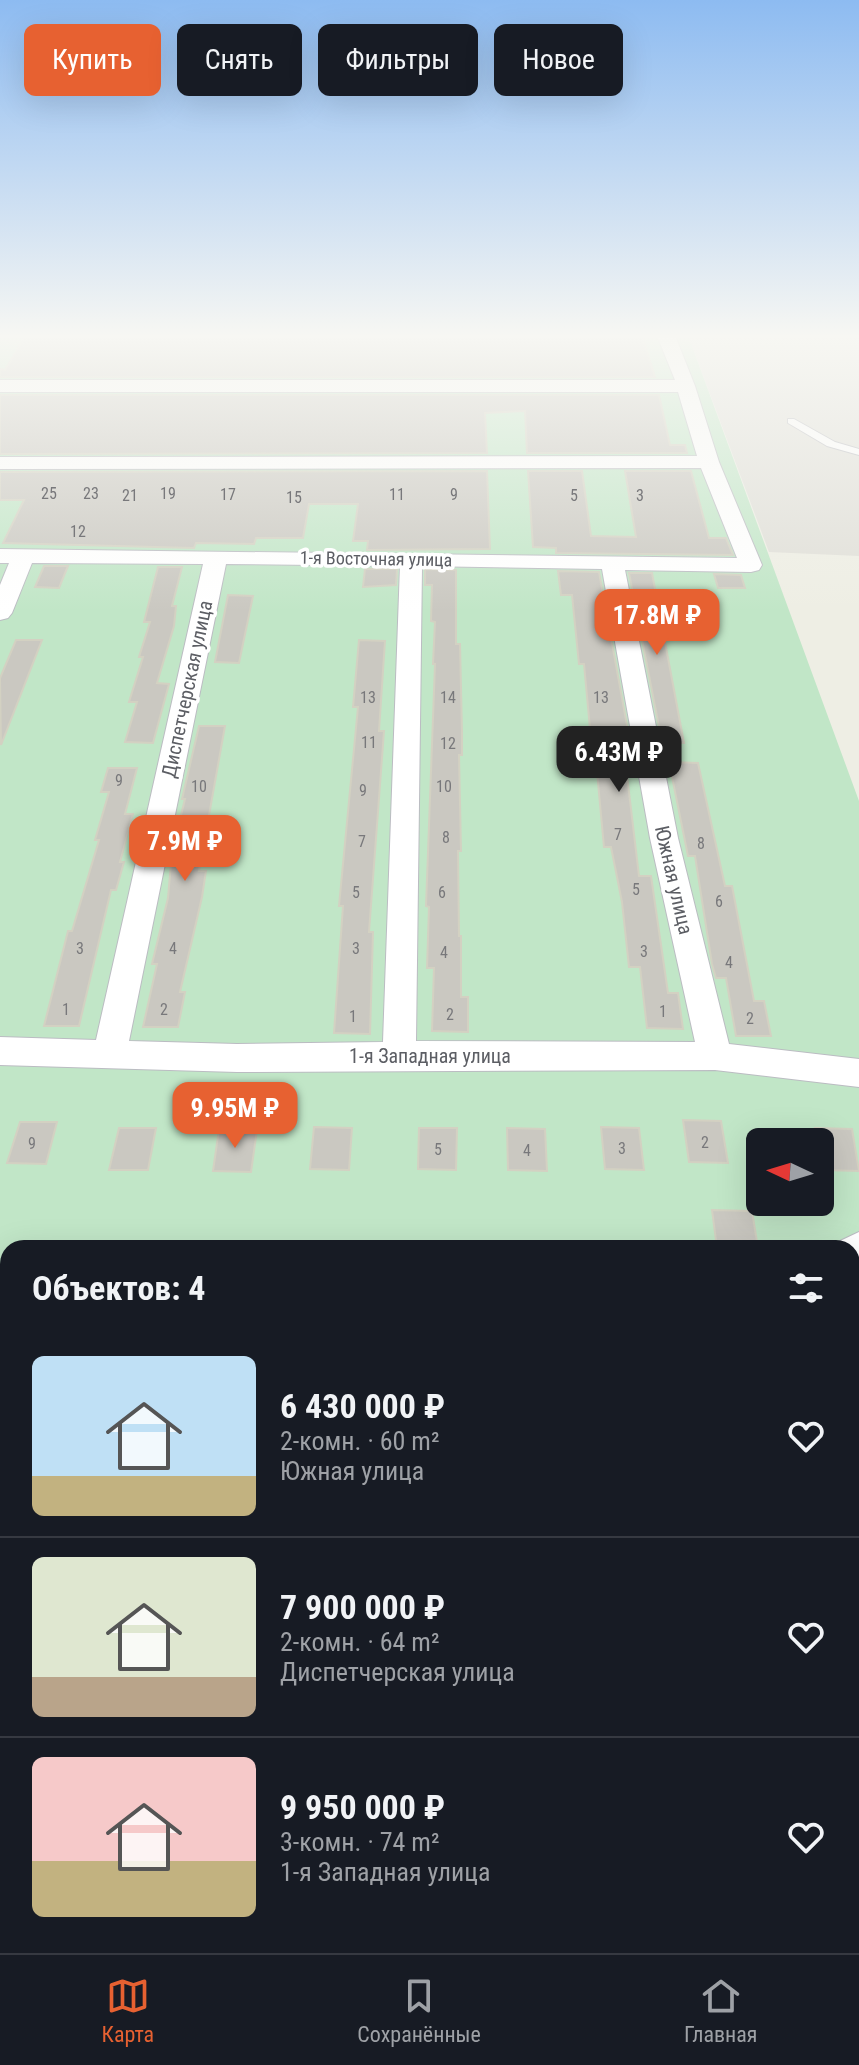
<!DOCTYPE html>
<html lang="ru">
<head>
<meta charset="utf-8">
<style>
  body { margin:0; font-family:"Roboto Condensed",sans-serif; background:#20242c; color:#f1f3f6; height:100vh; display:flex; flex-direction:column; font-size:30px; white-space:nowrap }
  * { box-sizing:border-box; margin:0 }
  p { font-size:26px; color:#9ea1a6 }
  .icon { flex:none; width:44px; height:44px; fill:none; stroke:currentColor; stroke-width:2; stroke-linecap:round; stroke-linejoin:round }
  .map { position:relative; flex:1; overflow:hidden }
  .drawer { position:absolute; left:0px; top:1240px; width:860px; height:714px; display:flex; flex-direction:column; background:#171b24; border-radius:24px 24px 0 0; box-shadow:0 8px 32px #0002 }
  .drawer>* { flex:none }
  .hud { position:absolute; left:24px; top:24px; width:812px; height:72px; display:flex; gap:16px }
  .needle { width:52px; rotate:274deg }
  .controls { position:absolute; left:746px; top:1128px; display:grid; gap:16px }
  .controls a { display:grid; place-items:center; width:88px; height:88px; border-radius:12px; background:#171b24; box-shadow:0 8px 32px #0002; font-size:40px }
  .price { position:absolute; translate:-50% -68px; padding:0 18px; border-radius:16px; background:#e76131; color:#fff; font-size:26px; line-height:52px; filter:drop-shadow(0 2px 4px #0008) }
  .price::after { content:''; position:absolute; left:50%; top:48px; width:24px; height:18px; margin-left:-12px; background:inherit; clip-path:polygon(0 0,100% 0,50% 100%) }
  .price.active { background:#222; color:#fff }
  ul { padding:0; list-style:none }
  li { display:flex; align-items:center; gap:24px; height:200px; padding:0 32px }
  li+li { border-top:2px solid #363941 }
  li span { display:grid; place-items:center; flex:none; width:224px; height:160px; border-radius:12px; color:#555 }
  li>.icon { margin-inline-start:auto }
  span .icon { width:96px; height:96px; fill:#fffc; stroke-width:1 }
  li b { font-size:34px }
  h2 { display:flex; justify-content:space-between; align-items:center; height:96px; padding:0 32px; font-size:34px }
  .tag { padding:0 28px; border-radius:12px; background:#171b24; box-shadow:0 8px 32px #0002; font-size:28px; line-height:72px }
  .tag.active { background:#e76131; color:#fff }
  .tabs { display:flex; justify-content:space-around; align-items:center; height:112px; border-top:2px solid #363941; background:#171b24; font-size:22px; color:#9ea1a6 }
  .tabs a { display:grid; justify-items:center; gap:4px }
  .tabs .active { color:#e76131 }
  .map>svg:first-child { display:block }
</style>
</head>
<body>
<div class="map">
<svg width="859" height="1953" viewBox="0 0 859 1953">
  <rect width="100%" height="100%" fill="#eeeee4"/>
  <path fill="#e0dfd8" d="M 689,338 L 859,338 L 859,556 L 769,552 Z"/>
  <path fill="#c1e6c7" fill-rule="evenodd" d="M 0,338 L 689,338 L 859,801 L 859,1248 L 8,1248 L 8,1443 L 0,1444 ZM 760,1142 L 820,1142 L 820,1202 L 760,1202 Z"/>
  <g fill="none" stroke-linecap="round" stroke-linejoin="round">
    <path fill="#d2d2ce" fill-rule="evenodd" d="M 859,1475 L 859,1583 L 852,1585 L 852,1477 Z
      M 852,1683 L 859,1684 L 859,1804 L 852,1803 Z
      M 8,1887 L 8,1946 L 92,1946 L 89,1953 L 0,1953 L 0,1891 Z
      M 358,1946 L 491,1946 L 494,1953 L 361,1953 Z"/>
  </g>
  <path fill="#cac8c1" stroke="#d3d1c2" stroke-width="2" d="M 24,338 L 643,338 L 655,377 L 0,377 L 0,369 L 5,370 Z
    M 0,395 L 659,395 L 670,445 L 685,445 L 687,453 L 527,453 L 525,411 L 485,413 L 487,453 L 0,454 Z
    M 487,471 L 490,549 L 367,550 L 368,541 L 353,541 L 358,504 L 309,504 L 303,538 L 256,538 L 254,544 L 196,543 L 194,548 L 3,543 L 24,500 L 0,500 L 0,472 Z
    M 528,471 L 582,471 L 591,536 L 636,537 L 625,471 L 691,471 L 709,538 L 726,538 L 733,555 L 556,553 L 556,548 L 533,547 Z
    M 44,566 L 68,566 L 59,588 L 35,587 Z
    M 158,567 L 182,567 L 172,606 L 176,606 L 174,626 L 157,683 L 169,684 L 153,743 L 125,742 L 137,702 L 129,702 L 143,657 L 139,657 L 150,622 L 144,622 Z
    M 365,569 L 397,569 L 396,585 L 363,587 Z
    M 425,569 L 456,570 L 456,644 L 460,644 L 462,732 L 462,755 L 459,755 L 461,851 L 458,851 L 459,936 L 461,936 L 461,997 L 468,997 L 468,1032 L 432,1031 L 434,968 L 427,968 L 429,907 L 426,906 L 435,664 L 433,664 L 435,622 L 431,621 L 432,585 L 425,585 Z
    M 558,571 L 599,572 L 630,742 L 623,742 L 639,876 L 651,876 L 668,993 L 678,993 L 683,1029 L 647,1028 L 640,967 L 629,967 L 622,902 L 611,847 L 604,847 L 595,750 L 592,750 L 584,664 L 579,664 L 572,595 L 561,595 Z
    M 629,573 L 652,573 L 684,743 L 662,742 Z
    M 714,574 L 741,575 L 745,588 L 718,588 Z
    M 228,595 L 253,596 L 239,663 L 215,662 Z
    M 16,640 L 42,640 L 1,745 L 0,678 Z
    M 359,640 L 385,641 L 379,731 L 384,731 L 369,932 L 373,932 L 370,1034 L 334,1033 L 343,906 L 339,906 L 358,707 L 353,707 Z
    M 199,726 L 225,726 L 199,871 L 206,871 L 202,897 L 180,992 L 185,992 L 178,1027 L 143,1027 L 157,964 L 152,964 L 168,898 L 172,852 L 185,799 L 182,799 Z
    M 669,762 L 698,763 L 725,886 L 732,886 L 754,1001 L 764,1001 L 771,1036 L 736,1036 L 726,978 L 716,978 L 712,964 L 695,856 L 688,856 Z
    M 108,768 L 137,768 L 125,814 L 133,814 L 120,862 L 124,862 L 116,890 L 111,890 L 79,1026 L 44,1026 L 68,931 L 72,931 L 99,840 L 95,840 L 109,792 L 101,792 Z
    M 683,1120 L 721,1121 L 728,1163 L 689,1162 Z
    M 20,1122 L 57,1122 L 46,1164 L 7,1163 Z
    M 314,1127 L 352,1128 L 349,1170 L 310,1169 Z
    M 601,1127 L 639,1128 L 644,1170 L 605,1169 Z
    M 119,1128 L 156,1128 L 148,1170 L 109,1170 Z
    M 419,1128 L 457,1128 L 456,1170 L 418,1169 Z
    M 507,1128 L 545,1129 L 547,1171 L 508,1170 Z
    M 815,1128 L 852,1129 L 859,1171 L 824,1170 Z
    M 219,1129 L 257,1130 L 251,1172 L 213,1171 Z
    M 712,1210 L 752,1211 L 758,1248 L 717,1248 Z"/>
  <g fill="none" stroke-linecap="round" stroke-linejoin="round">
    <g stroke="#bbbcc2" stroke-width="2">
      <path id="service" d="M 788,419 L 794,419 L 835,442 L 859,449 L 859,455 L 827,446 L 788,423 Z"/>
    </g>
    <g stroke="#bbbcc2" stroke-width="2">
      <path id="minor" d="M 658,338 L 676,338 L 695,386 L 719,462 L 762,565 L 759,570 L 751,572 L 625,570 L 678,838 L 729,1044 L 859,1059 L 859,1087 L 715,1070 L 237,1072 L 0,1065 L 0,1037 L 96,1040 L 203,564 L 32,563 L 12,613 L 8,618 L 0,620 L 0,585 L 9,563 L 0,563 L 0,549 L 737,558 L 701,468 L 0,469 L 0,457 L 697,456 L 678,392 L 0,392 L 0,380 L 675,380 ZM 226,564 L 400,566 L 383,1042 L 237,1044 L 129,1041 ZM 422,566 L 602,569 L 650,838 L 695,1042 L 416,1041 Z
        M 859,1232 L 859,1269 L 852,1272 L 852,1248 L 836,1248 L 838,1242 Z
        M 8,1392 L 8,1434 L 0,1435 L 0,1393 Z"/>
    </g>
    <use href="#service" fill="#fff" fill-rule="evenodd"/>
    <use href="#minor" fill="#fff" fill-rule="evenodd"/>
  </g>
  <linearGradient id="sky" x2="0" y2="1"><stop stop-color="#8dbbf1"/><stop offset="0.55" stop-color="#f7f7f3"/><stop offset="1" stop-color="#f7f7f3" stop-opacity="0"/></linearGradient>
  <rect width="859" height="611" fill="url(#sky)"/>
  <g text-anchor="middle" stroke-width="7" stroke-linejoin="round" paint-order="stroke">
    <g font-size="16" fill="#78787b">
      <text x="49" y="499">25</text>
      <text x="91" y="499">23</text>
      <text x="168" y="499">19</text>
      <text x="228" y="500">17</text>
      <text x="397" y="500">11</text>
      <text x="454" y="500">9</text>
      <text x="130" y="501">21</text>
      <text x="574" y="501">5</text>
      <text x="640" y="501">3</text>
      <text x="294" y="503">15</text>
      <text x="78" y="537">12</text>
      <text x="368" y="703">13</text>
      <text x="448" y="703">14</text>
      <text x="601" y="703">13</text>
      <text x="369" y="748">11</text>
      <text x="448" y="749">12</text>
      <text x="119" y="786">9</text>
      <text x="199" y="792">10</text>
      <text x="444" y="792">10</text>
      <text x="363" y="796">9</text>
      <text x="618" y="840">7</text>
      <text x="446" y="843">8</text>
      <text x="362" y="847">7</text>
      <text x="701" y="849">8</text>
      <text x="636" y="895">5</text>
      <text x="356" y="898">5</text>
      <text x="442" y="898">6</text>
      <text x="719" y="907">6</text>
      <text x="80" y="954">3</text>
      <text x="173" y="954">4</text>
      <text x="356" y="954">3</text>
      <text x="644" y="957">3</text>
      <text x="444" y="958">4</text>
      <text x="729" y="968">4</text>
      <text x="66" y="1015">1</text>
      <text x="164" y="1015">2</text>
      <text x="663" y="1017">1</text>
      <text x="450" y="1020">2</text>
      <text x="353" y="1022">1</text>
      <text x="750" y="1024">2</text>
      <text x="705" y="1148">2</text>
      <text x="32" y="1149">9</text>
      <text x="622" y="1154">3</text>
      <text x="438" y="1155">5</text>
      <text x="527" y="1156">4</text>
    </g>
    <g font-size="18" fill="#5c5e64" stroke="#fff">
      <text transform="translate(376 559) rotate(1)" y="6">1-я Восточная улица</text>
    </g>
    <g font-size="20" fill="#5c5e64" stroke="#fff">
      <text transform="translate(187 689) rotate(-78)" y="7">Диспетчерская улица</text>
      <text transform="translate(674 880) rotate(77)" y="7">Южная улица</text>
      <text x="430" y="1063">1-я Западная улица</text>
    </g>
  </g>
</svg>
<div class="controls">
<a><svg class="needle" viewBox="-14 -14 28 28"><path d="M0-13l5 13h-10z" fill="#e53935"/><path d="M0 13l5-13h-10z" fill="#9ea1a6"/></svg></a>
</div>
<b class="price" style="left:657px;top:657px">17.8M ₽</b>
<b class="price active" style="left:619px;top:794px">6.43M ₽</b>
<b class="price" style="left:185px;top:883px">7.9M ₽</b>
<b class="price" style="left:235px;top:1150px">9.95M ₽</b>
<div class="hud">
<a class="tag active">Купить</a>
<a class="tag">Снять</a>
<a class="tag">Фильтры</a>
<a class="tag">Новое</a>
</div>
<section class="drawer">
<h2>Объектов: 4<svg class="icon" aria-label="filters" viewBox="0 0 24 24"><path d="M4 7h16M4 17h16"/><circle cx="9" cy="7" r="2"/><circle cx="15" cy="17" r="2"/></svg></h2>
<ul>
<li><span style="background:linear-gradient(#bfe0f5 75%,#c2b280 0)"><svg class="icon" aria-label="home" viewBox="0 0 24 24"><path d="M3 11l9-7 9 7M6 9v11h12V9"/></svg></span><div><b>6 430 000 ₽</b><p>2-комн. · 60 m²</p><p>Южная улица</p></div><svg class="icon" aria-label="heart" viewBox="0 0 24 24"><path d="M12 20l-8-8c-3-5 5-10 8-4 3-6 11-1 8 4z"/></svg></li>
<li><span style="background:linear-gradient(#dfe7d0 75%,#b9a48a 0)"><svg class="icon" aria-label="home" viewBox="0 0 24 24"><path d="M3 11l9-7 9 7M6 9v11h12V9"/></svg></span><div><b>7 900 000 ₽</b><p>2-комн. · 64 m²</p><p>Диспетчерская улица</p></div><svg class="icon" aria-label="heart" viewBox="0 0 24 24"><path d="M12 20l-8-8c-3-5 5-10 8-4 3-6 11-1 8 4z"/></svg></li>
<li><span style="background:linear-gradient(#f6c9c9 65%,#c2b280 0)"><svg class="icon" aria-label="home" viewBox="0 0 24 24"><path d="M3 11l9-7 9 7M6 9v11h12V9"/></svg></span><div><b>9 950 000 ₽</b><p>3-комн. · 74 m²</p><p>1-я Западная улица</p></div><svg class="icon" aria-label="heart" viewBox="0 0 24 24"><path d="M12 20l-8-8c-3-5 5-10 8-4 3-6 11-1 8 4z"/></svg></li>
</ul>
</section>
</div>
<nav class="tabs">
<a class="active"><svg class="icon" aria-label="map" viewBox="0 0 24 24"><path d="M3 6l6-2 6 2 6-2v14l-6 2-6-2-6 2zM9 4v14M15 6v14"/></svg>Карта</a>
<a><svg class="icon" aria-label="saved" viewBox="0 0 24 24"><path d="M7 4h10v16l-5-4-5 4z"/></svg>Сохранённые</a>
<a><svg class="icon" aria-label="home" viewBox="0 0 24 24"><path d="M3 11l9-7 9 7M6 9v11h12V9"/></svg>Главная</a>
</nav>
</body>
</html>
